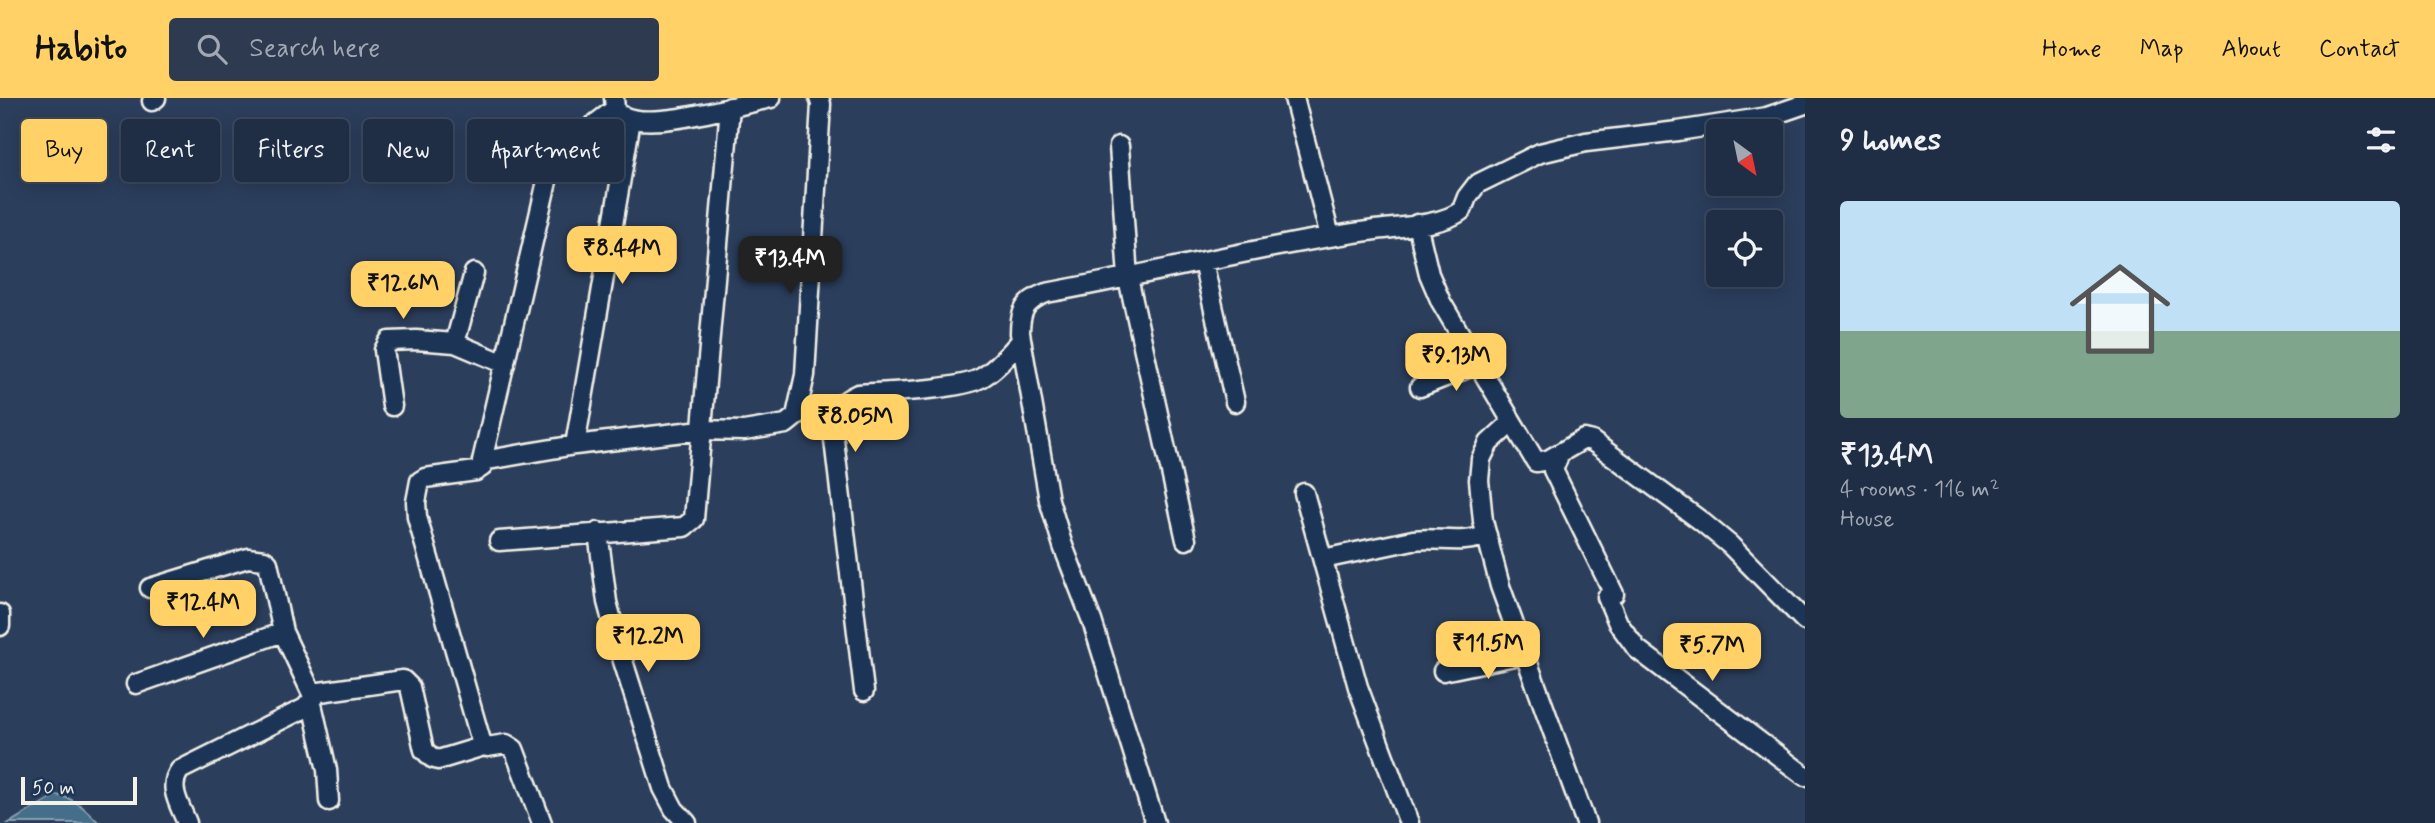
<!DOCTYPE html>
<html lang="en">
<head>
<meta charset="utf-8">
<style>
  body { margin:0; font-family:Mynerve,sans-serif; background:#2d3a50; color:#f1f3f6; height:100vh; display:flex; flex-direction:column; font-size:26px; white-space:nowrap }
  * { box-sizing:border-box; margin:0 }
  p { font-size:23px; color:#a2a8b3 }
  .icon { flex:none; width:38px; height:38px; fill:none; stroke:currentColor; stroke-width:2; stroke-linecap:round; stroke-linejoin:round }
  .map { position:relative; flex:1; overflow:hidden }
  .drawer { display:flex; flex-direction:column; background:#202e45; width:630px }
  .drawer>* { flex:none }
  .guide { position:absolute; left:21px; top:21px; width:665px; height:63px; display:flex; gap:14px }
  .needle { width:46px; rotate:147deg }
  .buttons { position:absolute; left:1706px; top:21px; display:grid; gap:14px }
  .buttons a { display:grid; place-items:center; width:77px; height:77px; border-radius:7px; background:#202e45; box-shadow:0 4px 18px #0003,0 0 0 2px #3d4a5e; font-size:35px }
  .scale { position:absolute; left:21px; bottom:18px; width:116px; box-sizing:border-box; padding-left:7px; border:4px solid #f4f1e8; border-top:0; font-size:19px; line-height:24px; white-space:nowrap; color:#f4f1e8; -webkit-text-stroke:5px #1d3557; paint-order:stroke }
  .price { position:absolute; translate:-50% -60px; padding:0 16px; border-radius:14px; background:#ffd166; color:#111; font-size:23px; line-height:46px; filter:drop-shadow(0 2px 4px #0008) }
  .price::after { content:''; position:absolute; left:50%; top:42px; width:21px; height:16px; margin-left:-10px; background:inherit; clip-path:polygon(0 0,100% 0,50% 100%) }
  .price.current { background:#222; color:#fff }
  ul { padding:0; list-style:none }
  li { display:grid; align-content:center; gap:14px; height:371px; padding:0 35px }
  li span { display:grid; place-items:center; height:217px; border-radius:7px; color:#555 }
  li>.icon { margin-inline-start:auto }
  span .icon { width:126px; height:126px; fill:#fffc; stroke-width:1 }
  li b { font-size:30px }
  h2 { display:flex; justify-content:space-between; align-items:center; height:84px; padding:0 35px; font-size:30px }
  .chip { padding:0 24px; border-radius:7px; background:#202e45; box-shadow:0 4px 18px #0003,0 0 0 2px #3d4a5e; font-size:24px; line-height:63px }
  .chip.current { background:#ffd166; color:#111 }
  header { display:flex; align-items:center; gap:42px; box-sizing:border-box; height:98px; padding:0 35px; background:#ffd166; color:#111 }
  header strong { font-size:33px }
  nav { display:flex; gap:38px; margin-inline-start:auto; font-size:24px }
  .search { width:490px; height:63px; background:#2d3a50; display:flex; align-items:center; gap:18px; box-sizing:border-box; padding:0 24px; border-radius:7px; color:#a2a8b3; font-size:26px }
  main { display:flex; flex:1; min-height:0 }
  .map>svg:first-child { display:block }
</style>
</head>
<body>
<header>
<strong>Habito</strong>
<div class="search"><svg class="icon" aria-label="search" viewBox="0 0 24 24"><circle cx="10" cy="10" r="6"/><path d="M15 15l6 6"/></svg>Search here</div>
<nav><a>Home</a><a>Map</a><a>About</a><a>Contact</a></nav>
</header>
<main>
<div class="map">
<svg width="1805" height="725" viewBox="0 0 1805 725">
  <rect width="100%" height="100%" fill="#2b3e5c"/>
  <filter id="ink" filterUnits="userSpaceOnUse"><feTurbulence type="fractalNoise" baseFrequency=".0143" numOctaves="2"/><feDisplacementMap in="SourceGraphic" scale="14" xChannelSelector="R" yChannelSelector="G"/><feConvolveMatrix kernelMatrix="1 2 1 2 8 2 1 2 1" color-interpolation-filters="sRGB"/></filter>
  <g filter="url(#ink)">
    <path fill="#446e8a" stroke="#8aa2b0" stroke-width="2" d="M 56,697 C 75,700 87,712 99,725 L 9,725 Z"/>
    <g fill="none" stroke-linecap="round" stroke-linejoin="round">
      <g stroke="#f4f1e8" stroke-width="23">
        <path id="minor" d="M 614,0 L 615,11 L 558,54 L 551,66 L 482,363 L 575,347 L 701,332 L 744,333 L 786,326 L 796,318 L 805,277 L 821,6 L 819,0
          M 1294,0 L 1330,138
          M 152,3 L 156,0
          M 623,18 C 653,33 737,7 771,0
          M 1119,48 L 1128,180 L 1186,442
          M 1417,126 L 1429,176 L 1441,204 L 1536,364 L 1548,362 L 1584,341 L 1592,343 L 1701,423 L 1730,447 L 1805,523
          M 1203,164 L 1235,304
          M 455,245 L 474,175
          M 1420,289 L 1478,266
          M 392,308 L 384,252 L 389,243 L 416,242 L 455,245 L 505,266
          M 1512,324 L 1489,345 L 1481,361 L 1479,382 L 1483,423 L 1500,488 L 1586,725
          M 575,347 L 631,22
          M 1560,355 L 1553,372 L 1614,496
          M 482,363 L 482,369 L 476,373 L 425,380 L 420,383 L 416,404 L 417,419 L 481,643 L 487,649 L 506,646 L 514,651 L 542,725
          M 1304,395 L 1358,589 L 1409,725
          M 598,434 L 607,504 L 623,563 L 663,690 L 674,711 L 687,725
          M 499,443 L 684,429 L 694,421 L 730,9
          M 1323,461 L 1413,442 C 1439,439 1462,447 1487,437
          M 150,490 L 248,460 L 264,462 L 268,465 L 283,534 L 314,600 L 305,610 L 180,672 C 167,689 180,707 187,725
          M 1607,499 L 1618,525 L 1637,551 L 1805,678
          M 0,516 L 0,528
          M 1443,573 L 1524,556
          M 136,586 L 283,534
          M 864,593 L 832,325 C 836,309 843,303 858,296 C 887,294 959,292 981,280 C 997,271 1009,255 1021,243
          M 313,595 L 403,582 L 410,589 L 424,652 L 432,660 L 438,662 L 484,648
          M 312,606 L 327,672 L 329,703
          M 1155,725 L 1092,523 L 1063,448 L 1049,402 L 1020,235 C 1020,213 1025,203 1046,195 C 1156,175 1265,147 1375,132 C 1399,129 1445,127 1462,112 L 1467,99 L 1477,86 L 1540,55 L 1586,44 L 1678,33 L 1767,19 L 1805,6"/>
      </g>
      <use href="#minor" stroke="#1d3557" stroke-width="18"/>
    </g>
  </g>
</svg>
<div class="buttons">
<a><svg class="needle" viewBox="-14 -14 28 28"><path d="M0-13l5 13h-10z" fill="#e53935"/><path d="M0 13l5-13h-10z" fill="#a2a8b3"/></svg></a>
<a><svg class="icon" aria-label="locate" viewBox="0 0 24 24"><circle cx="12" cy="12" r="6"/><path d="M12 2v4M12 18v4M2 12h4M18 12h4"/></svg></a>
</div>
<div class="scale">50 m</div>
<b class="price" style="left:622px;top:188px">₹8.44M</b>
<b class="price current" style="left:790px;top:198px">₹13.4M</b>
<b class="price" style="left:403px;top:223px">₹12.6M</b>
<b class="price" style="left:1456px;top:295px">₹9.13M</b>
<b class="price" style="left:855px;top:356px">₹8.05M</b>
<b class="price" style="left:203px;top:542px">₹12.4M</b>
<b class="price" style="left:648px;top:576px">₹12.2M</b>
<b class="price" style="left:1488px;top:583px">₹11.5M</b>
<b class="price" style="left:1712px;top:585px">₹5.7M</b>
<div class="guide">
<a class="chip current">Buy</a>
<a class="chip">Rent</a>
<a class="chip">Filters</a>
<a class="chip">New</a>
<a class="chip">Apartment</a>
</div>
</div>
<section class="drawer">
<h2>9 homes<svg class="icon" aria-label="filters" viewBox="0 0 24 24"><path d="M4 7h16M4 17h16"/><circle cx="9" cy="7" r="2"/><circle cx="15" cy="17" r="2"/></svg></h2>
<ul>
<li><span style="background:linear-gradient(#bfe0f5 60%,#7fa58c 0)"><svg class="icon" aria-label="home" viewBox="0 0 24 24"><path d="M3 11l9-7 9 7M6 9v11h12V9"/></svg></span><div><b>₹13.4M</b><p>4 rooms · 116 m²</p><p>House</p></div></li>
</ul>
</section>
</main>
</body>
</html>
